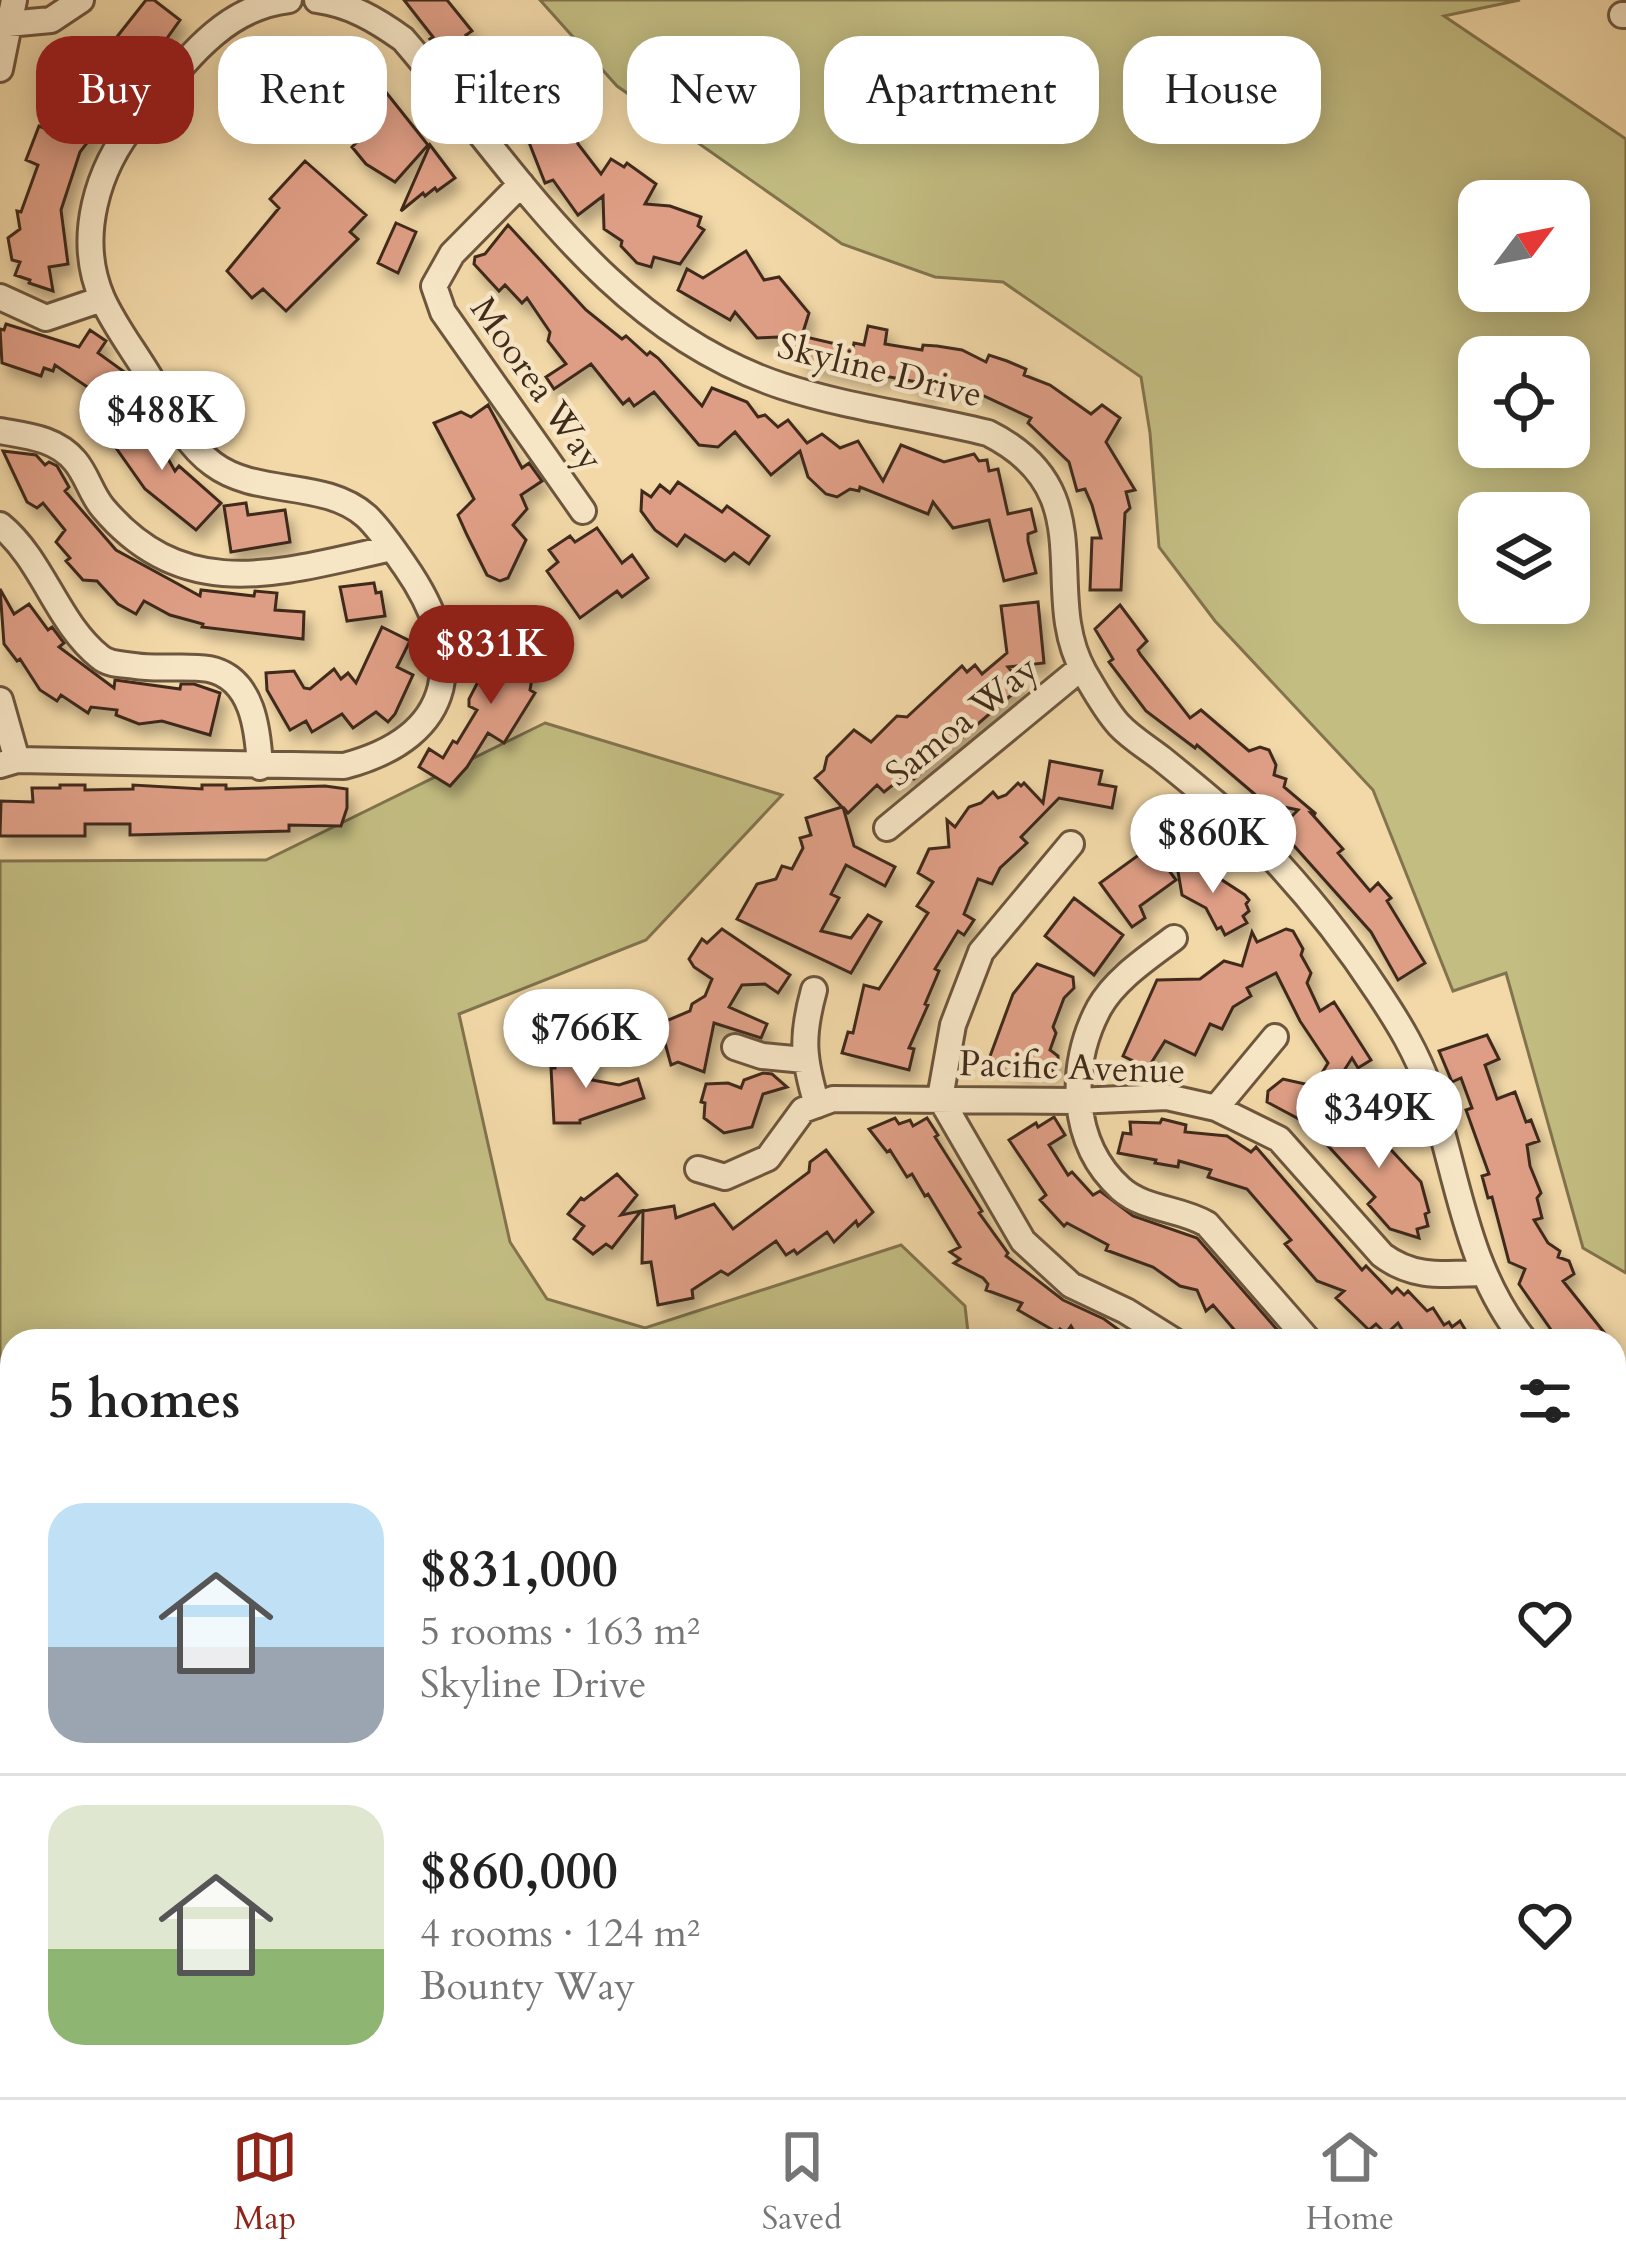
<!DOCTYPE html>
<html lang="en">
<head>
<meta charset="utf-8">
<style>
  body { margin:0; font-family:Cardo,serif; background:#f2f2f2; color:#222; height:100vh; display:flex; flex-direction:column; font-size:45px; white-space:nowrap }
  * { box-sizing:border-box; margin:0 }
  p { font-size:39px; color:#767676 }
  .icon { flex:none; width:66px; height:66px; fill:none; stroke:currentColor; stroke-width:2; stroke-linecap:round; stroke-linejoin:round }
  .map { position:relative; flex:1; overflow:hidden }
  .panel { position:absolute; left:0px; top:1329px; width:1626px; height:768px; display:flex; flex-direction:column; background:#fff; border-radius:36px 36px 0 0; box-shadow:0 6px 30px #0003 }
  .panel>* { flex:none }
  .banner { position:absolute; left:36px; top:36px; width:1554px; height:108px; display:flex; gap:24px }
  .needle { width:78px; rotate:58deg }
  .buttons { position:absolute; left:1458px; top:180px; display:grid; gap:24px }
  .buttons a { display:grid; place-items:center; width:132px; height:132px; border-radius:24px; background:#fff; box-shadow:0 6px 30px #0003; font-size:60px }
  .price { position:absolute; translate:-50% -102px; padding:0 27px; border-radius:42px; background:#fff; color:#222; font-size:39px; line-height:78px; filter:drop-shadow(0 3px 6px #0008) }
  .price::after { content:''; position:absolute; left:50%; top:72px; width:36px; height:27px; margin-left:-18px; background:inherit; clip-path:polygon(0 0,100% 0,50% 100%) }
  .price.current { background:#8f2418; color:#fff }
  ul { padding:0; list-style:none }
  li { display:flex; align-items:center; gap:36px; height:300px; padding:0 48px }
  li+li { border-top:3px solid #e0e0e0 }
  li span { display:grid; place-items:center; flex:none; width:336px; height:240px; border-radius:36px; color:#555 }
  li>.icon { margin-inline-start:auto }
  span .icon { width:144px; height:144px; fill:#fffc; stroke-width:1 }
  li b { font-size:51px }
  h2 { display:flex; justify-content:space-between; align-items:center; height:144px; padding:0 48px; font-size:51px }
  .pill { padding:0 42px; border-radius:36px; background:#fff; box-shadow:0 6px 30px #0003; font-size:42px; line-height:108px }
  .pill.current { background:#8f2418; color:#fff }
  .tab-bar { display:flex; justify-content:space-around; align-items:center; height:168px; border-top:3px solid #e0e0e0; background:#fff; font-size:33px; color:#767676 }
  .tab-bar a { display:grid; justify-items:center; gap:6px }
  .tab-bar .current { color:#8f2418 }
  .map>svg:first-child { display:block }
</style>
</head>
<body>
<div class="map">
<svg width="1626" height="2097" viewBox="0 0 1626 2097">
  <defs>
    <filter id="shadow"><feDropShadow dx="6" dy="10" stdDeviation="6" flood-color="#0004"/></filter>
  </defs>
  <rect width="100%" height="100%" fill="#f3d9a8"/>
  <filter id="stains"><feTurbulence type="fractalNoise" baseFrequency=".00167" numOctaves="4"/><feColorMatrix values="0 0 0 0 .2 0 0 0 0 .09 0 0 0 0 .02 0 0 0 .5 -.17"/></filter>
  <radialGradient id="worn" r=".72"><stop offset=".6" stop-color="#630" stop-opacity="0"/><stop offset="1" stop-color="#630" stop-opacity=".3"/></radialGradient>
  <path fill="#c3bd82" stroke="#82744e" stroke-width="3" fill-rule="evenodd" d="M 540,0 L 1520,0 L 1444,16 L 1626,139 L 1626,1273 L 1583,1248 L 1506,973 L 1453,991 L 1373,790 L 1215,621 L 1159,547 L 1150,433 L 1141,377 L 1003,282 L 935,277 L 842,244 L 617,86 ZM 1479,201 L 1569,201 L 1569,291 L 1479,291 ZM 1479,357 L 1569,357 L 1569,447 L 1479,447 ZM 1479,513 L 1569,513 L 1569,603 L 1479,603 Z
    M 545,723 L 782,795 L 646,940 L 459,1014 L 510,1242 L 547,1299 L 645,1328 L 901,1245 L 965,1306 L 969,1341 L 12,1341 L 12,1878 L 0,1875 L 0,861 L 266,860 Z
    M 1614,1875 L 1626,1881 L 1626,2097 L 188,2097 L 243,2085 L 1614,2085 Z"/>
  <path fill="#de9e85" stroke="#402b1b" stroke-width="3" filter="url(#shadow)" d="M 146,0 L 154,0 L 180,20 L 147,66 L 142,62 L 96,122 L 100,126 L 80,152 L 61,210 L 68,264 L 49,267 L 53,291 L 29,283 L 30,280 L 15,275 L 20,262 L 12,260 L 8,238 L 20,229 L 17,211 L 21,212 L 38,165 L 26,160 L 39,126 L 46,129 L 62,109 L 55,105 L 63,95 L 55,89 L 69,70 L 82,81 Z
    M 404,0 L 447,0 L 472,31 L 466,35 L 515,86 L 540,61 L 556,77 L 518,114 L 516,108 L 500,123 L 463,78 L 465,76 L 430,39 L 433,37 Z
    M 381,86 L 428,145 L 395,182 L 366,164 L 352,147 L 375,124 L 359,104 Z
    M 559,110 L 566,130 L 573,127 L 578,144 L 601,174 L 611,159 L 624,167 L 627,163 L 656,184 L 645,204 L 670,206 L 701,217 L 698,226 L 704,230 L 680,264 L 654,257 L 651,267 L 637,263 L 621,246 L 622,241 L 604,229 L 603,196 L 578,215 L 553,180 L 545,183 L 521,122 Z
    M 430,145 L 455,178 L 437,191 L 435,188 L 425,196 L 423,193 L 401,211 Z
    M 305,161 L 366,215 L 350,232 L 358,239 L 286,311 L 263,289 L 252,298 L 227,271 L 279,208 L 270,199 Z
    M 396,223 L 416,232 L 398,273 L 378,263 Z
    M 508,225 L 586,310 L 622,339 L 626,336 L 647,355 L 650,352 L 658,358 L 702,406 L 712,388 L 747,402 L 758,417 L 765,415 L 778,427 L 788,420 L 807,443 L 822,434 L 840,448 L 858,441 L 883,481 L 901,445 L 944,462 L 974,454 L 979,461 L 987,460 L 989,471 L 998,469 L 1008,514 L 1031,509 L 1036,531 L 1028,534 L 1028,541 L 1036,573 L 1004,581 L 989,520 L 953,528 L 933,502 L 928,514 L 860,487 L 859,491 L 850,489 L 837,497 L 826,494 L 808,477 L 800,451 L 771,475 L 735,432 L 718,447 L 699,445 L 654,392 L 634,406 L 629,399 L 623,404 L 591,364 L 554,389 L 546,377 L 566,364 L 548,341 L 550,332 L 527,298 L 522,303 L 505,285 L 499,291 L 474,264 L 475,257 L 485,254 Z
    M 746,251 L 764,280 L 779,277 L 809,313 L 799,345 L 790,346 L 778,337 L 757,338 L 735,312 L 730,320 L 678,290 L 687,269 L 703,278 Z
    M 6,324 L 79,347 L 90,330 L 106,341 L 98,353 L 130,376 L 111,403 L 55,365 L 53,371 L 44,368 L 41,376 L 2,363 L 0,329 L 4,330 Z
    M 868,326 L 887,330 L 885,344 L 922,350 L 923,345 L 937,346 L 962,350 L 986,362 L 989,355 L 1007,361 L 1026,369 L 1024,375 L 1050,385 L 1091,414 L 1102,405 L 1120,418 L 1106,442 L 1135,490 L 1126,492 L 1130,508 L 1125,513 L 1121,590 L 1090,590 L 1092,538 L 1101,538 L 1092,505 L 1085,489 L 1077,491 L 1069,462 L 1028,423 L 1031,418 L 971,390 L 934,383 L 932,392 L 916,389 L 917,382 L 879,375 L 873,378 L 801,362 L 806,337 L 853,348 L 854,343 L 864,345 Z
    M 488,405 L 522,468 L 529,463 L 542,481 L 521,495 L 527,509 L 513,525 L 526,540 L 508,578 L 500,581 L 487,575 L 467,535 L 458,515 L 474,499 L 434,423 L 461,412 L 471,417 Z
    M 141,412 L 175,471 L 179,466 L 221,503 L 196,530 L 145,489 L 109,438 L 116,428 Z
    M 3,451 L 36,455 L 45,465 L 49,462 L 57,466 L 69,487 L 65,491 L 116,550 L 200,596 L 201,590 L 254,596 L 255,591 L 277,593 L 275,610 L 304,612 L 303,639 L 202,627 L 203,624 L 170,615 L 144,601 L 136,614 L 118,604 L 97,581 L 83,580 L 66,561 L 70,558 L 56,542 L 65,530 L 43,503 L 37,508 L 27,502 Z
    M 678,482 L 722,512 L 727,506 L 769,536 L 749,564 L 734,553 L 725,561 L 685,535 L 677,546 L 655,530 L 641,511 L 642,491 L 651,497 L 660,485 L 670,493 Z
    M 246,503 L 248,515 L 285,510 L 290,542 L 231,552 L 224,506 Z
    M 597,528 L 622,563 L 632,555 L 648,578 L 622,597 L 617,591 L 580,618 L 547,571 L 558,562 L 549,550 L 570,536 L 575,542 Z
    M 374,583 L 376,593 L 381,592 L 385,616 L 347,621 L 340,587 Z
    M 0,589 L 14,614 L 29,604 L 48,630 L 52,627 L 64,643 L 59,647 L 114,688 L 115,680 L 180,689 L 181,684 L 194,684 L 220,693 L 210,735 L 162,721 L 139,724 L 116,715 L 117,710 L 91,707 L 88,713 L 61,695 L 57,701 L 40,690 L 20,659 L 17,661 L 4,644 Z
    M 1038,602 L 1044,663 L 1008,667 L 1023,685 L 914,779 L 908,773 L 884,792 L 877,785 L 848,813 L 843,807 L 854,846 L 895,867 L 885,886 L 846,865 L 831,894 L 839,898 L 821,931 L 851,938 L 868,915 L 881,922 L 851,973 L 737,919 L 757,884 L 776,879 L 782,866 L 792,869 L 803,848 L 800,838 L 811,835 L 806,818 L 842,807 L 815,778 L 824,770 L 827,757 L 854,730 L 871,742 L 897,716 L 907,717 L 962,666 L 967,672 L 975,665 L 982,674 L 1007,653 L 1001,606 Z
    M 1120,605 L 1147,641 L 1138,650 L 1140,654 L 1190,718 L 1201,710 L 1249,751 L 1260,747 L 1269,750 L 1276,765 L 1274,775 L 1286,779 L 1284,787 L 1316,814 L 1311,813 L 1343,849 L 1338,853 L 1370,891 L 1378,883 L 1391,898 L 1387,901 L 1425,963 L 1398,980 L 1371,932 L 1279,829 L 1298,810 L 1265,803 L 1197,745 L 1195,748 L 1146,711 L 1109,662 L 1113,659 L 1095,629 Z
    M 382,627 L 410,641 L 397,667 L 413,675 L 395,714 L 388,722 L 376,712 L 353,728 L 342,714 L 312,732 L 306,721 L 290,730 L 267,690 L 266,673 L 294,671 L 304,688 L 310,689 L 334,669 L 341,679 L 348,673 L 356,683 Z
    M 496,641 L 546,649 L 543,663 L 535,661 L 530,690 L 535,693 L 504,743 L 488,733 L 467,767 L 450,786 L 419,767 L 429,749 L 443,758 L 453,741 L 457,743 L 477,710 L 469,706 L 469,699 L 481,676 L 486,649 L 494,651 Z
    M 1050,761 L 1102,771 L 1099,784 L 1116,787 L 1112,808 L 1059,798 L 1021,837 L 1027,843 L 1000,868 L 992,884 L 978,879 L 964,914 L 974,920 L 964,935 L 958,931 L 935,969 L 939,971 L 925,1004 L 928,1005 L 909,1048 L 914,1049 L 909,1070 L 842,1053 L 848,1032 L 853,1033 L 864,985 L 879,989 L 928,913 L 917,906 L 933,882 L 918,873 L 929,849 L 949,847 L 947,820 L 955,827 L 969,807 L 981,803 L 993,792 L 998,798 L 1006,795 L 1018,783 L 1021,786 L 1024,783 L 1043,803 Z
    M 60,785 L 85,785 L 85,790 L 133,789 L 133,785 L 202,789 L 202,785 L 226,785 L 226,789 L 325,786 L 347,789 L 347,808 L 341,826 L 289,825 L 289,831 L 130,835 L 130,824 L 85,824 L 85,836 L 0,836 L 1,801 L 33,802 L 32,788 L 60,788 Z
    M 1151,846 L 1176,880 L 1140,906 L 1145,918 L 1132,927 L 1100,883 Z
    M 1185,856 L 1245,895 L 1249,900 L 1246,904 L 1249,911 L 1243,916 L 1247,923 L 1225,935 L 1221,927 L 1217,929 L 1206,908 L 1182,895 L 1177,866 Z
    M 1074,898 L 1123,935 L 1094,975 L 1045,936 Z
    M 722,929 L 790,975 L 778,993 L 765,984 L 742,985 L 729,1007 L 767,1024 L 761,1038 L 714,1023 L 704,1072 L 678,1062 L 671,1065 L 665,1043 L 666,1021 L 690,1011 L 692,1004 L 705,996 L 712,979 L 694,967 L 689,959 L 702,939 L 707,943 Z
    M 1286,929 L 1293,931 L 1303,949 L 1301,955 L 1311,973 L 1307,983 L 1320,1011 L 1334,1002 L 1371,1060 L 1358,1068 L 1352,1058 L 1319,1110 L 1299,1119 L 1267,1102 L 1268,1091 L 1283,1079 L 1314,1086 L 1328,1063 L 1300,1021 L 1276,973 L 1247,988 L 1251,996 L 1233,1007 L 1222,1029 L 1210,1024 L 1195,1055 L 1165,1041 L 1148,1068 L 1123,1056 L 1157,980 L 1200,979 L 1224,961 L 1242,966 L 1252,932 L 1257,942 Z
    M 1037,964 L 1073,977 L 1074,988 L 1064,998 L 1053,1027 L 1056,1033 L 1050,1050 L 1058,1056 L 1058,1063 L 1051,1072 L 1044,1073 L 1032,1063 L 1028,1073 L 989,1059 L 1013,994 Z
    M 1487,1035 L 1499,1059 L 1485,1065 L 1497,1099 L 1515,1092 L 1526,1122 L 1531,1120 L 1539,1141 L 1527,1145 L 1530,1166 L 1541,1193 L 1537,1198 L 1542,1218 L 1534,1220 L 1548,1243 L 1560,1251 L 1558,1257 L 1569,1261 L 1574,1274 L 1563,1281 L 1611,1341 L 1559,1341 L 1519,1284 L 1525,1269 L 1509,1262 L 1492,1197 L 1488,1198 L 1482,1176 L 1489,1174 L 1466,1110 L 1472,1108 L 1461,1078 L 1452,1082 L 1439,1051 Z
    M 579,1051 L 594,1052 L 592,1080 L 619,1085 L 638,1079 L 644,1098 L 580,1120 L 580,1123 L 554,1123 L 551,1068 L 555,1068 L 556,1058 L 578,1059 Z
    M 763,1073 L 772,1074 L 787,1087 L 763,1094 L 752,1127 L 724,1133 L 704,1118 L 705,1103 L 701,1102 L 706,1084 L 728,1083 L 741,1088 L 744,1080 Z
    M 1360,1099 L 1374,1115 L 1366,1123 L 1421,1182 L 1429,1212 L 1425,1214 L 1428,1226 L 1417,1229 L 1419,1238 L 1390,1229 L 1368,1204 L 1375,1197 L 1319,1136 Z
    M 1054,1117 L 1065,1135 L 1049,1145 L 1068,1175 L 1072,1172 L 1093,1195 L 1100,1191 L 1133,1216 L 1197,1238 L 1287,1341 L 1244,1341 L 1213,1305 L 1206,1311 L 1197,1290 L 1180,1286 L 1153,1267 L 1106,1250 L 1108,1245 L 1067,1223 L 1064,1226 L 1040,1200 L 1046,1195 L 1009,1140 L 1036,1123 L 1038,1127 Z
    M 895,1118 L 899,1124 L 910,1120 L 913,1126 L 927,1118 L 938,1135 L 935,1137 L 982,1211 L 979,1213 L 1008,1253 L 1006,1256 L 1063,1300 L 1104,1319 L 1134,1341 L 1080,1341 L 1071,1326 L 1066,1333 L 1060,1329 L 1058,1333 L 1018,1310 L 1022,1303 L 986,1290 L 988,1284 L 983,1278 L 954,1263 L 960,1259 L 950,1252 L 960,1247 L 928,1194 L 925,1196 L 912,1174 L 907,1177 L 890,1150 L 887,1152 L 869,1129 Z
    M 1162,1119 L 1186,1125 L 1185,1132 L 1227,1136 L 1251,1152 L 1256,1147 L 1362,1270 L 1366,1266 L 1392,1293 L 1397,1288 L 1404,1295 L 1408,1291 L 1427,1311 L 1433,1308 L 1444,1325 L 1449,1322 L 1452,1327 L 1460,1321 L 1472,1341 L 1409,1341 L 1398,1323 L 1386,1334 L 1376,1324 L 1369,1330 L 1336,1298 L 1344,1291 L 1317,1281 L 1285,1244 L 1291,1240 L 1247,1189 L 1208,1177 L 1211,1170 L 1179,1161 L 1178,1167 L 1155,1163 L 1156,1160 L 1118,1153 L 1123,1133 L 1131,1134 L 1130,1122 L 1160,1123 Z
    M 826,1150 L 873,1212 L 858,1226 L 856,1221 L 834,1242 L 827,1232 L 797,1254 L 794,1250 L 786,1255 L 776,1241 L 728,1275 L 721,1271 L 692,1290 L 693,1298 L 658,1305 L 651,1262 L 642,1263 L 643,1211 L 674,1206 L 676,1218 L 714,1204 L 733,1229 L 809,1172 L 810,1162 Z
    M 617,1174 L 637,1195 L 621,1215 L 641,1211 L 612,1248 L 606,1244 L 593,1254 L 574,1239 L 584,1226 L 568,1214 L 581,1198 L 584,1200 Z"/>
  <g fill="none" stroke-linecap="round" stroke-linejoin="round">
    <g stroke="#6d563e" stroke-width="30">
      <path id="minor" d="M 317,0 C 351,5 375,19 403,39 C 517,171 607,328 782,386 C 849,408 920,416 988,433 C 1106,492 1038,590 1084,672 C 1094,689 1106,711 1119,725 C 1131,738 1148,748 1162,759 C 1193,784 1224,809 1252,836 C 1298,883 1342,937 1378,992 C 1398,1022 1417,1053 1429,1088 C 1458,1175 1465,1267 1525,1341
        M 1622,15 L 1626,15
        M 8,24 L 51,20 L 81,0
        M 0,69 L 14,0
        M 521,184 L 452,254 L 434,286 L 443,312 L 583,511
        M 0,297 L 46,318 L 102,299
        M 0,431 C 27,436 56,438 75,461 C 87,475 91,494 103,508 C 186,607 284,571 392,548
        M 0,525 C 43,560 57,623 100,657 C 109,665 123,664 135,666 C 159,670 185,665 209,669 C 253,678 258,730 260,767
        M 0,700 L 17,760
        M 0,765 L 17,760 L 344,766 C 458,736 467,655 405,566 C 393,549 381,530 366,516 C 324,479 257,497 213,464 C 184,443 167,406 149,376 C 134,351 114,325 102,298 C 76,238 97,168 137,120 C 180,70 218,8 289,0
        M 887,828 L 1081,668
        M 1071,844 L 981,952 L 953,1025 L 940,1098 L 1023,1241 L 1071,1285 L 1126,1311 L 1174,1341
        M 1174,938 C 1149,957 1115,979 1099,1008 C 1068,1066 1070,1143 1121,1189 C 1145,1210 1180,1208 1207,1224 L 1309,1341
        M 814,990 C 801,1037 803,1058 817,1105
        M 735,1047 L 762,1056 L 804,1060
        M 1216,1108 L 1275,1037
        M 698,1169 L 725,1177 L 768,1158 L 803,1110 L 833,1099 L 1076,1101 L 1167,1097 L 1216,1108 L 1279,1139 L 1382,1255 C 1414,1279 1444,1274 1482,1273
        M 1614,1436 L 1626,1444
        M 1614,1580 L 1626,1584
        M 1614,1699 L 1626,1702"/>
    </g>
    <g stroke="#402b1b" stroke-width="36">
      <path id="major" d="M 0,1944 L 12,1949
        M 327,2085 L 346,2097"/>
    </g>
    <use href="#minor" stroke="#f7e6c6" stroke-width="24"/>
    <use href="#major" stroke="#f3d9a8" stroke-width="30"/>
  </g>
  <g text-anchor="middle" stroke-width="9" stroke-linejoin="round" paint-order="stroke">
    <g font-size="36" fill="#402b1b" stroke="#f7e6c6">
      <text transform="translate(880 369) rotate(14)" y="13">Skyline Drive</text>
      <text transform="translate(538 383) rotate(55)" y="13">Moorea Way</text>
      <text transform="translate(961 720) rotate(-39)" y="13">Samoa Way</text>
      <text transform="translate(1072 1066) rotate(2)" y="13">Pacific Avenue</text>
    </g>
  </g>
  <rect width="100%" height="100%" filter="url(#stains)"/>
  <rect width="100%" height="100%" fill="url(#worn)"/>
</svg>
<div class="buttons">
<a><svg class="needle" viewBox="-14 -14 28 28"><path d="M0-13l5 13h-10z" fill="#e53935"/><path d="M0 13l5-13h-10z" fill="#767676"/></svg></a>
<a><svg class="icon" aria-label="locate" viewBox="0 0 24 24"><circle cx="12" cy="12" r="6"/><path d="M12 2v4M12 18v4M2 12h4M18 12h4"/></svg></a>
<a><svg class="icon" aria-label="layers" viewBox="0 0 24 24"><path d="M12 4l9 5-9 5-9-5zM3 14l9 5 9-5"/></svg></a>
</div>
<b class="price" style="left:162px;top:473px">$488K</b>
<b class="price current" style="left:491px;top:707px">$831K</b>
<b class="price" style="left:1213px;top:896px">$860K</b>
<b class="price" style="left:586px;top:1091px">$766K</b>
<b class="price" style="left:1379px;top:1171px">$349K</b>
<div class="banner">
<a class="pill current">Buy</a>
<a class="pill">Rent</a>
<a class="pill">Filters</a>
<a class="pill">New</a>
<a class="pill">Apartment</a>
<a class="pill">House</a>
</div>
<section class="panel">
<h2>5 homes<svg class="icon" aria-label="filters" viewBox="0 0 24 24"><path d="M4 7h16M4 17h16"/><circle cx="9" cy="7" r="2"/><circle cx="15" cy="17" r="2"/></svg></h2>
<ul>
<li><span style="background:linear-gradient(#bfe0f5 60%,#9aa5b1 0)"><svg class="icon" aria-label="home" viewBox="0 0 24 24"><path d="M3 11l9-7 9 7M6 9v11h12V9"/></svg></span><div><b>$831,000</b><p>5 rooms · 163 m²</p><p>Skyline Drive</p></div><svg class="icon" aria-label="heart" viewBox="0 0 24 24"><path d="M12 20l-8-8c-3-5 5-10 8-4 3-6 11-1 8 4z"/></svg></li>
<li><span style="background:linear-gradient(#dfe7d0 60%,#8fb573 0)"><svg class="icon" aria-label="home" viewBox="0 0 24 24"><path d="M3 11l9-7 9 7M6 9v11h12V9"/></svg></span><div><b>$860,000</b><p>4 rooms · 124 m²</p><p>Bounty Way</p></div><svg class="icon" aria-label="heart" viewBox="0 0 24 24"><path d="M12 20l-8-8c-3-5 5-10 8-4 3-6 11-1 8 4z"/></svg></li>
</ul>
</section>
</div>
<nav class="tab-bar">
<a class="current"><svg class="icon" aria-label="map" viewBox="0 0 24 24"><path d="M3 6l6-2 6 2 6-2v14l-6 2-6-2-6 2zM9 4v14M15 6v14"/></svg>Map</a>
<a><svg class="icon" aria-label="saved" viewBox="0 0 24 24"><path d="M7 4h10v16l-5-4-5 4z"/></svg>Saved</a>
<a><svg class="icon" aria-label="home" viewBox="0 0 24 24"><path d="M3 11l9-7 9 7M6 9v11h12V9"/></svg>Home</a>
</nav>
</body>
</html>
